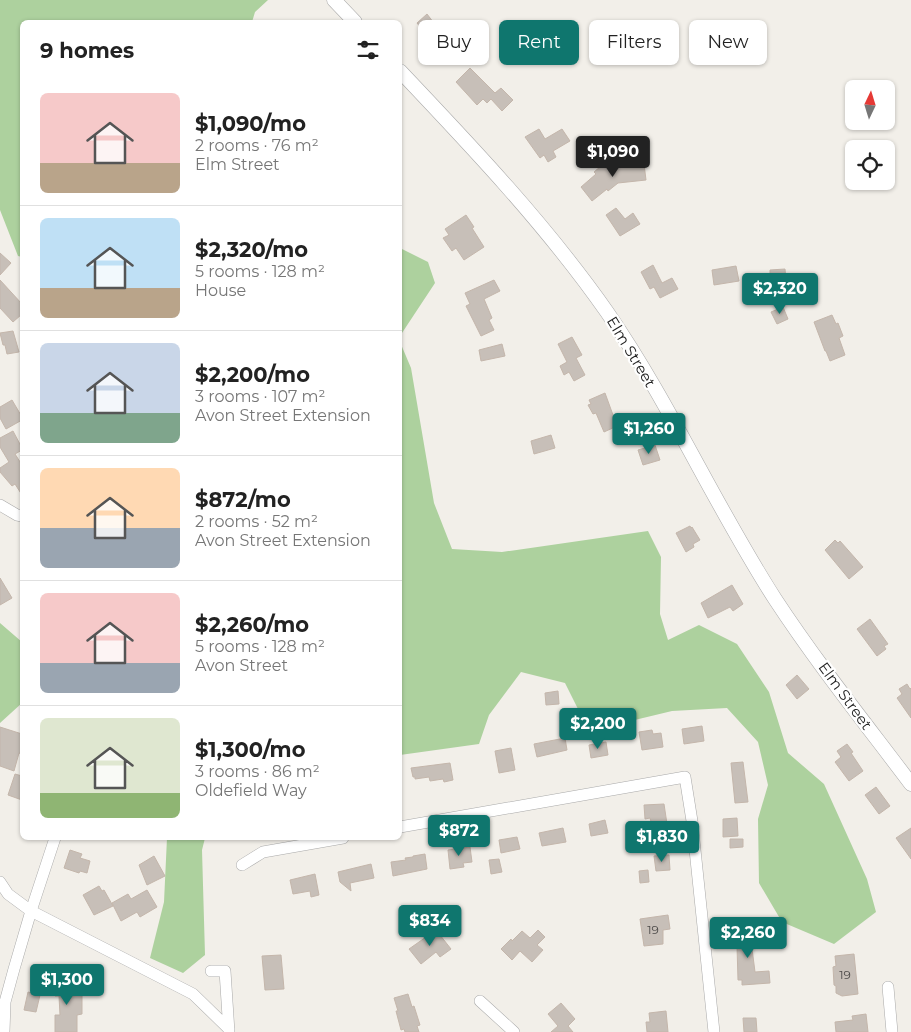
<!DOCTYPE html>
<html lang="en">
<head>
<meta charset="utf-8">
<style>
  body { margin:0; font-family:Montserrat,sans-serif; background:#f2f2f2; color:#222; height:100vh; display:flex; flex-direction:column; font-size:19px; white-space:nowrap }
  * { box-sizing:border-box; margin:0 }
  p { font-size:16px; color:#767676 }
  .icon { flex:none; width:28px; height:28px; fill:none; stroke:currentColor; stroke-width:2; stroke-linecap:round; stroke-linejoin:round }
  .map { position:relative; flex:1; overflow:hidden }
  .side { position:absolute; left:20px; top:20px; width:382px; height:820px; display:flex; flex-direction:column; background:#fff; border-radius:8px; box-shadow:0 1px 4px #0004 }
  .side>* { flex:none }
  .banner { position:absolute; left:418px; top:20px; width:418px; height:45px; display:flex; gap:10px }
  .needle { width:32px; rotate:4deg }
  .fabs { position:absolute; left:845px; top:80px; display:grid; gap:10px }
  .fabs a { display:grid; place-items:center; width:50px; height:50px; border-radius:8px; background:#fff; box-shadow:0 1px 4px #0004; font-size:25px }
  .price { position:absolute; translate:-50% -42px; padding:0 11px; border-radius:5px; background:#0f766e; color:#fff; font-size:16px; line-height:32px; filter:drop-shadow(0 1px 2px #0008) }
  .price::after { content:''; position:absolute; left:50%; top:30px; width:15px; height:11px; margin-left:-8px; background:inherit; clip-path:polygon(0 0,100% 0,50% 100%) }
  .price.active { background:#222; color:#fff }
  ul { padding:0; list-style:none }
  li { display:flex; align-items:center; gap:15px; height:125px; padding:0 20px }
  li+li { border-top:1px solid #e0e0e0 }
  li span { display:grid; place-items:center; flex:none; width:140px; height:100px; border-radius:8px; color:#555 }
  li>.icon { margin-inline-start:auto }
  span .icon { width:60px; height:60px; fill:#fffc; stroke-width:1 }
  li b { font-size:21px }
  h2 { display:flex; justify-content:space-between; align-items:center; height:60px; padding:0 20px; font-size:21px }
  .tag { padding:0 18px; border-radius:8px; background:#fff; box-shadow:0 1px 4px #0004; font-size:18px; line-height:45px }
  .tag.active { background:#0f766e; color:#fff }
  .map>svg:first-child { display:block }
</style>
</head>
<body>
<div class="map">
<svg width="911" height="1032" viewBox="0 0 911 1032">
  <rect width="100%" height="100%" fill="#f2efe9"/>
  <path fill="#add19e" d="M 0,0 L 268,0 L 255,12 L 252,22 L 22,22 L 22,257 L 18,256 L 0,210 Z
    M 400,248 L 428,262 L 435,283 L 400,336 Z
    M 400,342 L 411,368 L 434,503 L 452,549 L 502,552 L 648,531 L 661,557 L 660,614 L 668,640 L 699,625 L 737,644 L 769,692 L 788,753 L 824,784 L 867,879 L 876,912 L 834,944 L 782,922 L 759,883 L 758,819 L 768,785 L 758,742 L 727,708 L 672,711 L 589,731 L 565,683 L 521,672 L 489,715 L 479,744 L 400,755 Z
    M 0,623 L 22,642 L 22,703 L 0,723 Z
    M 167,838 L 205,838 L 202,850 L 205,955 L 183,973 L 150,958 L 164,902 Z"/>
  <path fill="#c7bfb8" stroke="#c4b6ab" d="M 427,14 L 440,31 L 437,33 L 450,49 L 439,57 L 426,41 L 429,38 L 417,23 Z
    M 470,68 L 495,93 L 501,88 L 513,100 L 502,111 L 491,99 L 487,103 L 483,99 L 477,105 L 456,82 Z
    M 539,129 L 545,139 L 562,129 L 570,141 L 553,151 L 556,157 L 548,162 L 544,155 L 540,158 L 525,137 Z
    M 606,162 L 609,167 L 644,164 L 646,180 L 618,183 L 608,191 L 607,189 L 592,201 L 581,187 L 596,174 L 594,172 Z
    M 616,208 L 625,219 L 633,213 L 640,224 L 620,236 L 606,215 Z
    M 466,215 L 474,227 L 472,228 L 484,247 L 464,260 L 456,248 L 452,251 L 443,238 L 449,235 L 445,229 Z
    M 0,253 L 11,263 L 0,275 Z
    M 653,265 L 662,283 L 672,278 L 678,289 L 660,298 L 654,287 L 650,289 L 641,272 Z
    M 736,266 L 739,281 L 714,285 L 712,270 Z
    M 785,269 L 786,281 L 770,281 L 770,270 Z
    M 0,280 L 22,304 L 22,314 L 13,322 L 0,308 Z
    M 494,280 L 500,291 L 484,299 L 492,318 L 489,320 L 494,330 L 481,336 L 466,306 L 470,304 L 465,293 Z
    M 783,307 L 788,319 L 777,324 L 771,312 Z
    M 832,315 L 836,324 L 838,323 L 843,336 L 839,338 L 845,355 L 830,361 L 826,351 L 825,351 L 814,322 Z
    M 13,331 L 19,352 L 7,354 L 5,345 L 3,345 L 0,333 Z
    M 572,337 L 582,355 L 576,358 L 585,375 L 574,381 L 569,372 L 564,375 L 560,366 L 567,362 L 558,344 Z
    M 502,344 L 505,356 L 481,361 L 479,350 Z
    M 605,393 L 617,426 L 604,432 L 596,413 L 593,414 L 588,405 L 591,404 L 589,400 Z
    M 12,400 L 22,417 L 22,420 L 6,429 L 0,418 L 0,407 Z
    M 13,431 L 22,448 L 22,450 L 15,454 L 22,465 L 22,495 L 15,484 L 12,486 L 0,472 L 0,468 L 9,462 L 0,447 L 0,438 Z
    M 551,435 L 555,448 L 534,454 L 531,441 Z
    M 655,445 L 660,460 L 643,465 L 638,450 Z
    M 690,526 L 691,528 L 692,527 L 700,540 L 693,544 L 694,547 L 686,552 L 676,533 Z
    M 835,540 L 838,543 L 840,541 L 863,567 L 849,579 L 825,550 Z
    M 0,578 L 12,598 L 0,605 Z
    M 732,585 L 743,604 L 733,611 L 730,607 L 708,618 L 701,603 Z
    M 870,619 L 888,644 L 884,646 L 886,649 L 877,656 L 857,629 Z
    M 797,675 L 809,689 L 797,699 L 786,685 Z
    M 907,684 L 910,689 L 911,688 L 911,718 L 897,698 L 902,694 L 899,689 Z
    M 558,691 L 559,704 L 546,705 L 545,693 Z
    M 702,726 L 704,741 L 684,744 L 682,729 Z
    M 0,727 L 22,734 L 22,754 L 19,753 L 14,771 L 0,766 Z
    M 652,730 L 653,734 L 661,733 L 663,747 L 642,750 L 639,732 Z
    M 565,738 L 567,750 L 537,757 L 534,744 Z
    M 606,742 L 608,755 L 591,758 L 589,745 Z
    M 847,744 L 853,752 L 851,753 L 863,771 L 849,781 L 835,762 L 841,757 L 837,751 Z
    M 511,748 L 515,770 L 499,773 L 495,751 Z
    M 743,762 L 748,802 L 735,803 L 731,763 Z
    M 450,763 L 453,780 L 444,782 L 443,779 L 430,781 L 429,777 L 415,779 L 415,777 L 413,777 L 411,768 Z
    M 15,774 L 22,776 L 22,800 L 8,795 Z
    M 876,787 L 890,806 L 879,814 L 865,795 Z
    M 664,804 L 667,824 L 664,824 L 665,832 L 654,833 L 650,818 L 645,819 L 644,805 Z
    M 737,818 L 738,836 L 723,837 L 723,819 Z
    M 605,820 L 608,833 L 591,836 L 589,824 Z
    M 563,828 L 566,842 L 542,846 L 539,833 Z
    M 911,828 L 911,859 L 896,838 Z
    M 517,837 L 520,849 L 501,853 L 499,840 Z
    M 730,839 L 743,839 L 743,847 L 730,848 Z
    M 470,847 L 472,862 L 463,863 L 464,867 L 450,869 L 448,850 Z
    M 70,850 L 82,854 L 80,858 L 90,861 L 87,873 L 80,871 L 79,873 L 64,868 Z
    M 425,854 L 427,869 L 393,876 L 391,862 L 406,860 L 405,858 L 413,857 L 413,856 Z
    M 669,855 L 670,870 L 656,871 L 654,856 Z
    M 154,856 L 165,876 L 147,885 L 139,865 Z
    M 499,859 L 502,872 L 491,874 L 489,860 Z
    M 371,864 L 374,878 L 350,883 L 351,891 L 340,882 L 338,872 Z
    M 648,870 L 649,882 L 640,883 L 639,871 Z
    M 315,874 L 319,895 L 311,897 L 310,891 L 293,894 L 290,880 Z
    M 99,886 L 102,891 L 104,890 L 113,906 L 94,915 L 83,895 Z
    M 147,890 L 157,907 L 140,917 L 137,912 L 121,921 L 112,903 L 128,894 L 131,899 Z
    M 668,915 L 670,929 L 663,930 L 663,944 L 644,946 L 640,919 Z
    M 749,925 L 755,972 L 769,971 L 770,983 L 742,985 L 742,980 L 738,980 L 737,946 L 735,944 L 734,926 Z
    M 436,930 L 451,949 L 440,957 L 436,952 L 421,964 L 409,949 Z
    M 538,930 L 545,937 L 537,945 L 543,950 L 532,962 L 520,951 L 512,960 L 501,949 L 511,939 L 512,941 L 522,931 L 530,938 Z
    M 854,954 L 858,994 L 842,996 L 836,993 L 836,986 L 834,985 L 833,967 L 836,966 L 835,956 Z
    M 281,955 L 284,989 L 265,990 L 262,956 Z
    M 71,976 L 71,996 L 82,995 L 82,1014 L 77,1015 L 77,1032 L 55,1032 L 55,1015 L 60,1015 L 59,996 L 55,996 L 54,977 Z
    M 28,992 L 40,995 L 36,1012 L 24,1010 Z
    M 408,994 L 412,1007 L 414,1006 L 420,1025 L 417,1026 L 419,1032 L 405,1032 L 404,1029 L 401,1030 L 396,1011 L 398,1011 L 394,998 Z
    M 561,1003 L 575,1019 L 568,1026 L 573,1032 L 551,1032 L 558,1026 L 548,1014 Z
    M 666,1011 L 668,1032 L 647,1032 L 646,1022 L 650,1022 L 649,1013 Z
    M 866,1014 L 868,1032 L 836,1032 L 835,1022 L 853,1020 L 852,1016 Z
    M 743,1018 L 756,1018 L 757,1032 L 744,1032 Z"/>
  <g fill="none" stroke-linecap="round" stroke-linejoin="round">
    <g stroke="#a9a9a9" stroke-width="12">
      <path id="minor" d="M 0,505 L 17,515 L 22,516
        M 400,827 L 685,777 L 692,821 L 714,1032
        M 242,865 L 263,852 L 343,838
        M 0,882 L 8,894 L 31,911 L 193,994 L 229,1029
        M 211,971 L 225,971 L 229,1032
        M 888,987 L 892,1032
        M 480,1001 L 514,1032
        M 4,1032 L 5,1002 L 14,969 L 31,911 L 55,838"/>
    </g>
    <g stroke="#a9a9a9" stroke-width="15">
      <path id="tertiary" d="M 334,0 L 355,22
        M 400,71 C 473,148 546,225 607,312 C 670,403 715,506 775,599 C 817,663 865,723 911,784"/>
    </g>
    <use href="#minor" stroke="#fff" stroke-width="11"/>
    <use href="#tertiary" stroke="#fff" stroke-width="14"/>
  </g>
  <g text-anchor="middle" stroke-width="4.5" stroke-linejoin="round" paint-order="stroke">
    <g font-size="12" fill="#4b4948">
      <text x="653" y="934">19</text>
      <text x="845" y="979">19</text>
    </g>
    <g font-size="15" fill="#222" stroke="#fff">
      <text transform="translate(631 352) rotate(59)" y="5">Elm Street</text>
      <text transform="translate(845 696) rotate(54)" y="5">Elm Street</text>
    </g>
  </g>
</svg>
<div class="fabs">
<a><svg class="needle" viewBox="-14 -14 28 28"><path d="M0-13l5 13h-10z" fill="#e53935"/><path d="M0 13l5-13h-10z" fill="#767676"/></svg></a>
<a><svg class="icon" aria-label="locate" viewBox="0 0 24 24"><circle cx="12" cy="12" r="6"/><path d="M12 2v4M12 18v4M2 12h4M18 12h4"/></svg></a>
</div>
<b class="price active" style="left:613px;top:178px">$1,090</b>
<b class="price" style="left:780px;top:315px">$2,320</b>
<b class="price" style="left:649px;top:455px">$1,260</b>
<b class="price" style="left:598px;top:750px">$2,200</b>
<b class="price" style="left:459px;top:857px">$872</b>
<b class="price" style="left:662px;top:863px">$1,830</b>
<b class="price" style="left:430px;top:947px">$834</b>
<b class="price" style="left:748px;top:959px">$2,260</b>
<b class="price" style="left:67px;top:1006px">$1,300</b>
<div class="banner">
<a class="tag">Buy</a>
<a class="tag active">Rent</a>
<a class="tag">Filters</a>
<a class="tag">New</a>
</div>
<section class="side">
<h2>9 homes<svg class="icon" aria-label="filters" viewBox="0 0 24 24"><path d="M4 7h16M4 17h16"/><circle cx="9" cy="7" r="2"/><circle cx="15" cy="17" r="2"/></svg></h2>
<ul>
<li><span style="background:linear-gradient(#f6c9c9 70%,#b9a48a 0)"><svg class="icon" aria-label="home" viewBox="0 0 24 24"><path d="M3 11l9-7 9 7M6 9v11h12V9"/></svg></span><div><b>$1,090/mo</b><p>2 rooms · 76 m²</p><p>Elm Street</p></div></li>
<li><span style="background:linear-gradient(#bfe0f5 70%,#b9a48a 0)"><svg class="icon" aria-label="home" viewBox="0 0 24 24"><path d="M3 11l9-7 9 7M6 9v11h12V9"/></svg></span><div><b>$2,320/mo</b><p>5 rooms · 128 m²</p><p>House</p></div></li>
<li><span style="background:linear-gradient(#c9d6e8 70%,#7fa58c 0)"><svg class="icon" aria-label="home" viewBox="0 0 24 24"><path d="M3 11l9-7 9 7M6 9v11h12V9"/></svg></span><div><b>$2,200/mo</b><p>3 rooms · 107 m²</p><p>Avon Street Extension</p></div></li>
<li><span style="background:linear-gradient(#ffd9b3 60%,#9aa5b1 0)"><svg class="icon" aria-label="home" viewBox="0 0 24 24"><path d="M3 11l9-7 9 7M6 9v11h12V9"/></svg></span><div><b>$872/mo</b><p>2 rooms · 52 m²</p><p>Avon Street Extension</p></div></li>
<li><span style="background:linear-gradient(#f6c9c9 70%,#9aa5b1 0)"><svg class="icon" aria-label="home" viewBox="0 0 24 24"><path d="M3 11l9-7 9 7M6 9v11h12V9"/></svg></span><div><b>$2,260/mo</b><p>5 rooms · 128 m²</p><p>Avon Street</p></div></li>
<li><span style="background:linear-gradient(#dfe7d0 75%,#8fb573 0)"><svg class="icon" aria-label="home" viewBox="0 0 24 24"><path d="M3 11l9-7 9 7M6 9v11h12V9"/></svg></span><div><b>$1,300/mo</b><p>3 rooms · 86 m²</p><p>Oldefield Way</p></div></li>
</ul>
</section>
</div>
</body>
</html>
